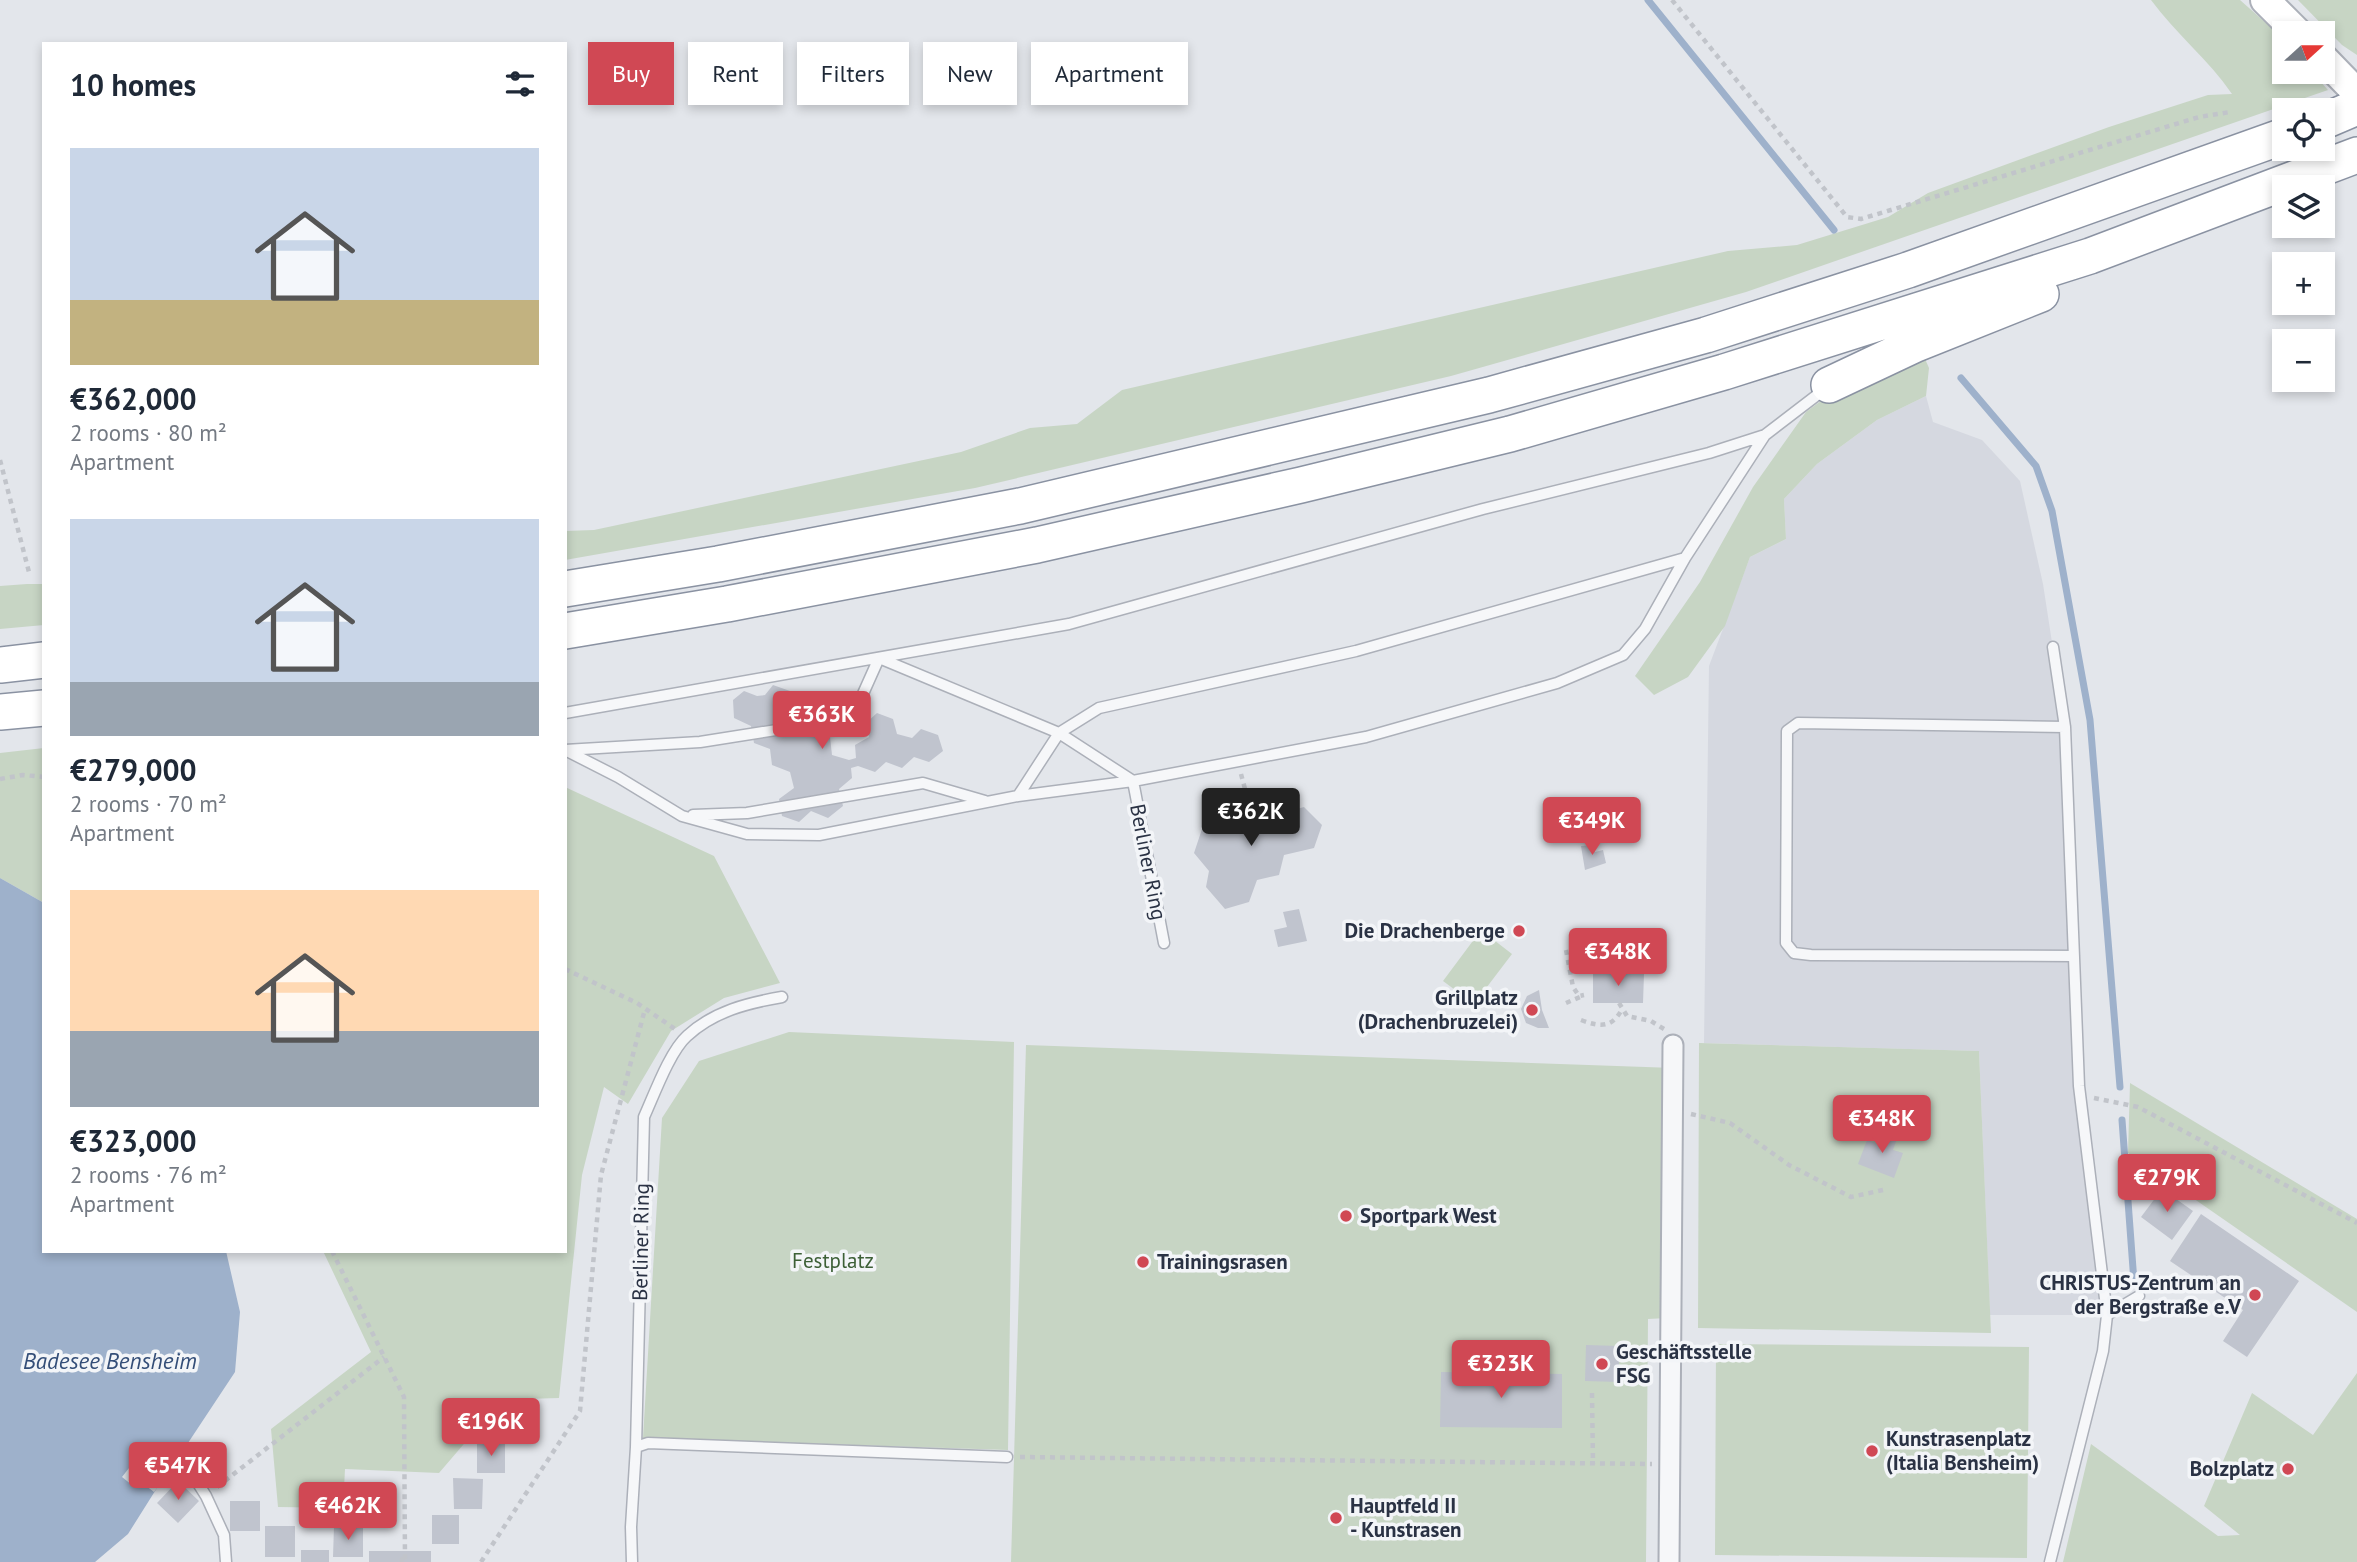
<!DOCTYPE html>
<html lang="en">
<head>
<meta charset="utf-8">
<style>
  body { margin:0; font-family:"PT Sans",sans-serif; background:#f2f2f3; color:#1f2937; height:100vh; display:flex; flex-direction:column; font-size:26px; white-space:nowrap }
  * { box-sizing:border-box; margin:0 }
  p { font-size:23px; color:#747a83 }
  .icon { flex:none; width:38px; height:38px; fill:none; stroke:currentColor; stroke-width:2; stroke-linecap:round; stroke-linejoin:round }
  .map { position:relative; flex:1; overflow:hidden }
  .details { position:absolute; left:42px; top:42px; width:525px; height:1211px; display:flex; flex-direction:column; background:#fff; border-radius:0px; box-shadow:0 4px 10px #0003 }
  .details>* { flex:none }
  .hud { position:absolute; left:588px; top:42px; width:665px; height:63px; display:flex; gap:14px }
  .needle { width:46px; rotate:69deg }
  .controls { position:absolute; left:2272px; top:21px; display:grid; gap:14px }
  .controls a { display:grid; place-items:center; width:63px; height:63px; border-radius:0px; background:#fff; box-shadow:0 4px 10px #0003; font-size:35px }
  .price { position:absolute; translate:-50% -60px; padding:0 16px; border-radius:7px; background:#d04854; color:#fff; font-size:23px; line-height:46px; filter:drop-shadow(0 2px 4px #0008) }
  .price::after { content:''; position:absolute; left:50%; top:42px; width:21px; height:16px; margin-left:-10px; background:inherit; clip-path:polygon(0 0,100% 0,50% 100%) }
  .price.on { background:#222; color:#fff }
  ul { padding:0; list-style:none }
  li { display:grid; align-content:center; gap:14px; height:371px; padding:0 28px }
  li span { display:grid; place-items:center; height:217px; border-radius:0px; color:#555 }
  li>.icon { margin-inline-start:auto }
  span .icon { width:126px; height:126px; fill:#fffc; stroke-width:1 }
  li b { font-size:30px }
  h2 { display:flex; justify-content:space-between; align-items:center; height:84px; padding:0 28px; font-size:30px }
  .tag { padding:0 24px; border-radius:0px; background:#fff; box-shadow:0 4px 10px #0003; font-size:24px; line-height:63px }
  .tag.on { background:#d04854; color:#fff }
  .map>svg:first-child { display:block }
</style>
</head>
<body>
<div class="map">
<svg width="2357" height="1562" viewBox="0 0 2357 1562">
  <rect width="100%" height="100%" fill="#e3e6eb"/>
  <path fill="#d5d8e0" d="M 1926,396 L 1933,422 L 1982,440 L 2020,481 L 2043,584 L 2065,727 L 2079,1086 L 2107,1315 L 1990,1315 L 1979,1051 L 1704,1043 L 1709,666 L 1750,557 L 1786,539 L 1784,499 L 1817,464 L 1877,420 Z"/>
  <path fill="#c7d5c4" d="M 2151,0 L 2240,0 L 2284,39 L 2284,72 L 2312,72 L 2328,90 L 1746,292 L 1451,376 L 975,488 L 565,560 L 565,531 L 594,530 L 961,452 L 1030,428 L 1077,424 L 1122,390 L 1728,251 L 1797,245 L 1888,217 L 1928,193 L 2109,127 L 2208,95 L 2232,94 C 2209,60 2175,33 2151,0 Z
    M 2298,0 L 2357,0 L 2357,55 L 2342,45 Z
    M 1922,352 L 1929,368 L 1926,396 L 1877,420 L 1817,464 L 1784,499 L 1786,539 L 1750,557 L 1725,626 L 1688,677 L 1654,695 L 1635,676 L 1700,582 L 1753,487 L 1806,412 L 1860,372 Z
    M 27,584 L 44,584 L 44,625 L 0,629 L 0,586 Z
    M 44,748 L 44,903 L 0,878 L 0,753 Z
    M 565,787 L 714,856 L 780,983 L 724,998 L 671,1031 L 628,1104 L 604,1087 L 582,1175 L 559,1398 L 494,1400 L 493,1410 L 439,1473 L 345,1469 L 343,1508 L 278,1507 L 271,1429 L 371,1352 L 323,1251 L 565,1251 Z
    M 1481,930 L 1512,954 L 1474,1004 L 1443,981 Z
    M 789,1032 L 1014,1042 L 1008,1450 L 643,1438 L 662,1118 L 699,1061 Z
    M 1699,1043 L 1979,1051 L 1991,1333 L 1698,1328 Z
    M 1026,1045 L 1674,1068 L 1667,1318 L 1648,1319 L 1646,1562 L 1011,1562 Z
    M 2130,1083 L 2357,1219 L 2357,1312 L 2128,1153 Z
    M 1716,1344 L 2029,1347 L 2027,1558 L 1715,1555 Z
    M 2357,1373 L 2357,1562 L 2063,1562 L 2091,1444 L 2218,1536 L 2240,1535 L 2204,1506 L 2252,1393 L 2313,1435 Z"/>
  <path fill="#9eb1cb" d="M 0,878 L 44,903 L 44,1251 L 226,1251 L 240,1312 L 235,1372 L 186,1446 L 179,1453 L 128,1534 L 95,1562 L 0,1562 Z"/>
  <path fill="#e3e6eb" d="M 136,1459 L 148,1468 L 143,1475 L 158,1487 L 154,1492 L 137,1479 L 132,1485 L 122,1477 Z"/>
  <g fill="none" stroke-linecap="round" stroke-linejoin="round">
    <path stroke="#9eb1cb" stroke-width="7" d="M 1648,0 L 1834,230
      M 1961,378 L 2036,466 L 2052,511 L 2090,720 L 2120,1087
      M 2122,1120 L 2134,1282"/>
  </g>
  <path fill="#c0c4ce" d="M 773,685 L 790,691 L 793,707 L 811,713 L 814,732 L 830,737 L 832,755 L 849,760 L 856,758 L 855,745 L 869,737 L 867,722 L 877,713 L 893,719 L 897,734 L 912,738 L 921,729 L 938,735 L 943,751 L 929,762 L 914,757 L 902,768 L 886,762 L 875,772 L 858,766 L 851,768 L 852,778 L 839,789 L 843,806 L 828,818 L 811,811 L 799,822 L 782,816 L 779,799 L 794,788 L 790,772 L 772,765 L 770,749 L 754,743 L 751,726 L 734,718 L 733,700 L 744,691 L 757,696 L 765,695 Z
    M 1260,797 L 1275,815 L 1304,807 L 1322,825 L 1314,848 L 1284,855 L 1279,875 L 1257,880 L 1249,902 L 1225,909 L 1206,887 L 1209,871 L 1194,853 L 1204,823 L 1230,816 L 1235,804 Z
    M 1593,845 L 1595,852 L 1603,850 L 1606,863 L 1585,870 L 1581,846 Z
    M 1299,909 L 1307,941 L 1278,947 L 1274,930 L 1287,927 L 1283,912 Z
    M 1593,974 L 1644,974 L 1643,1003 L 1593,1003 Z
    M 1539,990 L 1542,1010 L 1549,1028 L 1538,1028 L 1526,1023 L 1521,1009 L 1527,996 Z
    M 1885,1130 L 1898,1136 L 1893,1150 L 1903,1153 L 1894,1178 L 1858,1164 L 1867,1140 L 1879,1144 Z
    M 2162,1189 L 2193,1211 L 2172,1240 L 2141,1217 Z
    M 2201,1214 L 2299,1281 L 2247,1357 L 2223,1341 L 2243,1310 L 2170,1261 Z
    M 1586,1345 L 1619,1346 L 1619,1382 L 1585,1381 Z
    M 1441,1372 L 1562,1374 L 1562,1428 L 1440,1427 Z
    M 499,1408 L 529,1408 L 529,1438 L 499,1438 Z
    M 477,1443 L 505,1443 L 505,1473 L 477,1473 Z
    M 453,1478 L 483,1479 L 482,1509 L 454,1509 Z
    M 178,1481 L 199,1501 L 178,1523 L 157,1503 Z
    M 230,1501 L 260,1501 L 260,1531 L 230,1531 Z
    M 432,1515 L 459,1515 L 459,1544 L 432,1544 Z
    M 265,1526 L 295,1526 L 295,1557 L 265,1557 Z
    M 334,1526 L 363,1527 L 363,1557 L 333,1557 Z
    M 301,1550 L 329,1550 L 329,1562 L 301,1562 Z
    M 369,1551 L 431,1551 L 431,1562 L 369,1562 Z"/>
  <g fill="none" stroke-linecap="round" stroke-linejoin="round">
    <g stroke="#acb0b9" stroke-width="13">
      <path id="lane" d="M 2053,647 L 2065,727 L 2079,1086 L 2107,1315
        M 565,713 L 1069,624 L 1483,509 L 1709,453 L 1765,435
        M 2065,727 L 1798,723 L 1787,731 L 1786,943 L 1794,953 L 1811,955 L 2074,956
        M 565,750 L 618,777 L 682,816 L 747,834 L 819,835 L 1018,796 L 1133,781 L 1366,737 L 1557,683 L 1623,655 L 1645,629 L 1685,558 L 1765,435 L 1825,389
        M 565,750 L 700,742 L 833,721 L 862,696 L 879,658 L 1059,733 L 1133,781 L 1164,943
        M 1018,796 L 1059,733 L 1099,708 L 1356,651 L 1685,558
        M 693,815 L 747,813 L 923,783 L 985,801
        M 636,1447 L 648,1443 L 1007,1457
        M 179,1453 L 206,1496 L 224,1535 L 226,1562
        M 632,1562 L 631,1527 L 636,1447 L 644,1117 C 654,1095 670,1051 687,1036 C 714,1011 748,1003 782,997
        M 2050,1562 L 2103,1351 L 2107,1315 L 2139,1296"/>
    </g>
    <g stroke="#acb0b9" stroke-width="23">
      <path id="street" d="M 1669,1562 L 1673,1045"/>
    </g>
    <g stroke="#acb0b9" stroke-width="32">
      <path id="secondary" d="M 2265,0 L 2298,33
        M 2322,57 L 2357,93"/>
    </g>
    <g stroke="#8a92a2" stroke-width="38">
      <path id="highway" d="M 2322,122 L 2357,107
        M 1829,385 L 1916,344 L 2041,294
        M 565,589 L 718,564 L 1020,506 L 1489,395 L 1706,335 L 1908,270 L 2284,136
        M 565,631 L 727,604 L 1037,545 L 1301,485 L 1510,434 L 1724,372 L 2090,256 L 2357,155
        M 0,665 L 44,660
        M 0,712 L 44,708"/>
    </g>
    <path stroke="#c1c4ca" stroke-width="4.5" stroke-dasharray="5 5" stroke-linecap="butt" d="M 1672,0 L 1847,217 L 1861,219 L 2199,117 L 2230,112
      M 0,460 L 30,576
      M 1241,774 L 1248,800
      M 0,779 L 23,775 L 44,777
      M 1566,950 L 1573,987 L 1579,996 L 1584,995
      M 565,969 L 637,1003 L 675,1029
      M 1566,1003 L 1580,997
      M 1619,1003 L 1627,1016 L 1651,1021 L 1664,1029
      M 1581,1020 C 1600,1027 1611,1028 1621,1011
      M 2094,1098 L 2138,1107 L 2357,1223
      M 1691,1114 L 1730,1123 L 1789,1165 L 1851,1197 L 1883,1190
      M 332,1251 L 404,1397 L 405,1562
      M 1592,1393 L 1593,1464
      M 1020,1457 L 1652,1464
      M 217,1487 L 384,1357
      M 401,1562 L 405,1553
      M 481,1562 L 580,1411 L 601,1175 L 645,1009"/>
    <use href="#lane" stroke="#f6f7f9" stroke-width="10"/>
    <use href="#street" stroke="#f6f7f9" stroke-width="19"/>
    <use href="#secondary" stroke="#fff" stroke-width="28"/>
    <use href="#highway" stroke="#fff" stroke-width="35"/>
  </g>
  <g fill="#d04854" stroke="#f3f5f8" stroke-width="2.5">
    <circle cx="1519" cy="931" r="7"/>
    <circle cx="1532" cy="1010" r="7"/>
    <circle cx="1346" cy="1216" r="7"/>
    <circle cx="1143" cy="1262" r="7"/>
    <circle cx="2255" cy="1295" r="7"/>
    <circle cx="1602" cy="1364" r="7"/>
    <circle cx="1872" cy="1451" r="7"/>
    <circle cx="2288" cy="1469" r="7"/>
    <circle cx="1336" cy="1518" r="7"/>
  </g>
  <g text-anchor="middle" stroke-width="7" stroke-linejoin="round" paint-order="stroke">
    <g font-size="21" fill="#2a3244" stroke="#f3f5f8">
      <text transform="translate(1148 862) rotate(79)" y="7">Berliner Ring</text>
      <text transform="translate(641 1242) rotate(-89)" y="7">Berliner Ring</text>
    </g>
    <g font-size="21" font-weight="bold" fill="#2a3244" stroke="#f3f5f8" text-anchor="start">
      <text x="1505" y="938" text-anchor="end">Die Drachenberge</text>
      <text x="1518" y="1005" text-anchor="end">Grillplatz<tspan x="1518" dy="24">(Drachenbruzelei)</tspan></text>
      <text x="1360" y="1223">Sportpark West</text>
      <text x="1157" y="1269">Trainingsrasen</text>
      <text x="2241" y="1290" text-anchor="end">CHRISTUS-Zentrum an<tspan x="2241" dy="24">der Bergstraße e.V</tspan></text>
      <text x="1616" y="1359">Geschäftsstelle<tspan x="1616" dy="24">FSG</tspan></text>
      <text x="1886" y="1446">Kunstrasenplatz<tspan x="1886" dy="24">(Italia Bensheim)</tspan></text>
      <text x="2274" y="1476" text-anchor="end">Bolzplatz</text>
      <text x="1350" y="1513">Hauptfeld II<tspan x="1350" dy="24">- Kunstrasen</tspan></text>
    </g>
    <g font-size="21" fill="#3d6037" stroke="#f3f5f8">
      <text x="833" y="1268">Festplatz</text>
    </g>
    <g font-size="23" font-style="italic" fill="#344e78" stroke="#f3f5f8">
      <text x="110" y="1369">Badesee Bensheim</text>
    </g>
  </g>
</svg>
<div class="controls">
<a><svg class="needle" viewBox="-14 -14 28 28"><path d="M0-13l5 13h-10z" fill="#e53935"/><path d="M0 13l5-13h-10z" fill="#747a83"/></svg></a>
<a><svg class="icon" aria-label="locate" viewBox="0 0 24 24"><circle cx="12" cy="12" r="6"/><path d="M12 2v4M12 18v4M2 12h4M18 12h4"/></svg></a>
<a><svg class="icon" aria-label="layers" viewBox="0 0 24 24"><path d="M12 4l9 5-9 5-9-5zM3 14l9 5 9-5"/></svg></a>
<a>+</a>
<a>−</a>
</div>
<b class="price" style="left:822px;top:751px">€363K</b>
<b class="price on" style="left:1251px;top:848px">€362K</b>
<b class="price" style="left:1592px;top:857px">€349K</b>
<b class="price" style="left:1618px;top:988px">€348K</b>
<b class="price" style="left:1882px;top:1155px">€348K</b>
<b class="price" style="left:2167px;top:1214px">€279K</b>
<b class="price" style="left:1501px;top:1400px">€323K</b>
<b class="price" style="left:491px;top:1458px">€196K</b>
<b class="price" style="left:178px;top:1502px">€547K</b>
<b class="price" style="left:348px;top:1542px">€462K</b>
<div class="hud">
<a class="tag on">Buy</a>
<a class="tag">Rent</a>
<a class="tag">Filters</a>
<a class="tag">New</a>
<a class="tag">Apartment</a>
</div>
<section class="details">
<h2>10 homes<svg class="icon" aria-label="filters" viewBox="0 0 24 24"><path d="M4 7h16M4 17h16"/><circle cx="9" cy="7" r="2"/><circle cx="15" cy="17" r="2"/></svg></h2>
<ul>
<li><span style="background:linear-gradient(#c9d6e8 70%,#c2b280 0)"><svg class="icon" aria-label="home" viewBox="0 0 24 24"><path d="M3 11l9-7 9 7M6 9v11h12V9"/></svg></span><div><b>€362,000</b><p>2 rooms · 80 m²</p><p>Apartment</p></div></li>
<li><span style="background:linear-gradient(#c9d6e8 75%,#9aa5b1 0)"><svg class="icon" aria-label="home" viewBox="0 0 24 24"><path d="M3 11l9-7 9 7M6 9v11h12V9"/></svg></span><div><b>€279,000</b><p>2 rooms · 70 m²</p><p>Apartment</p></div></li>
<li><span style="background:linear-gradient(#ffd9b3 65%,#9aa5b1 0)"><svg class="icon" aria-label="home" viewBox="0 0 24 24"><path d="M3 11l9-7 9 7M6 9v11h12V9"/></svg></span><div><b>€323,000</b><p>2 rooms · 76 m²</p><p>Apartment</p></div></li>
</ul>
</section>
</div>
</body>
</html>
